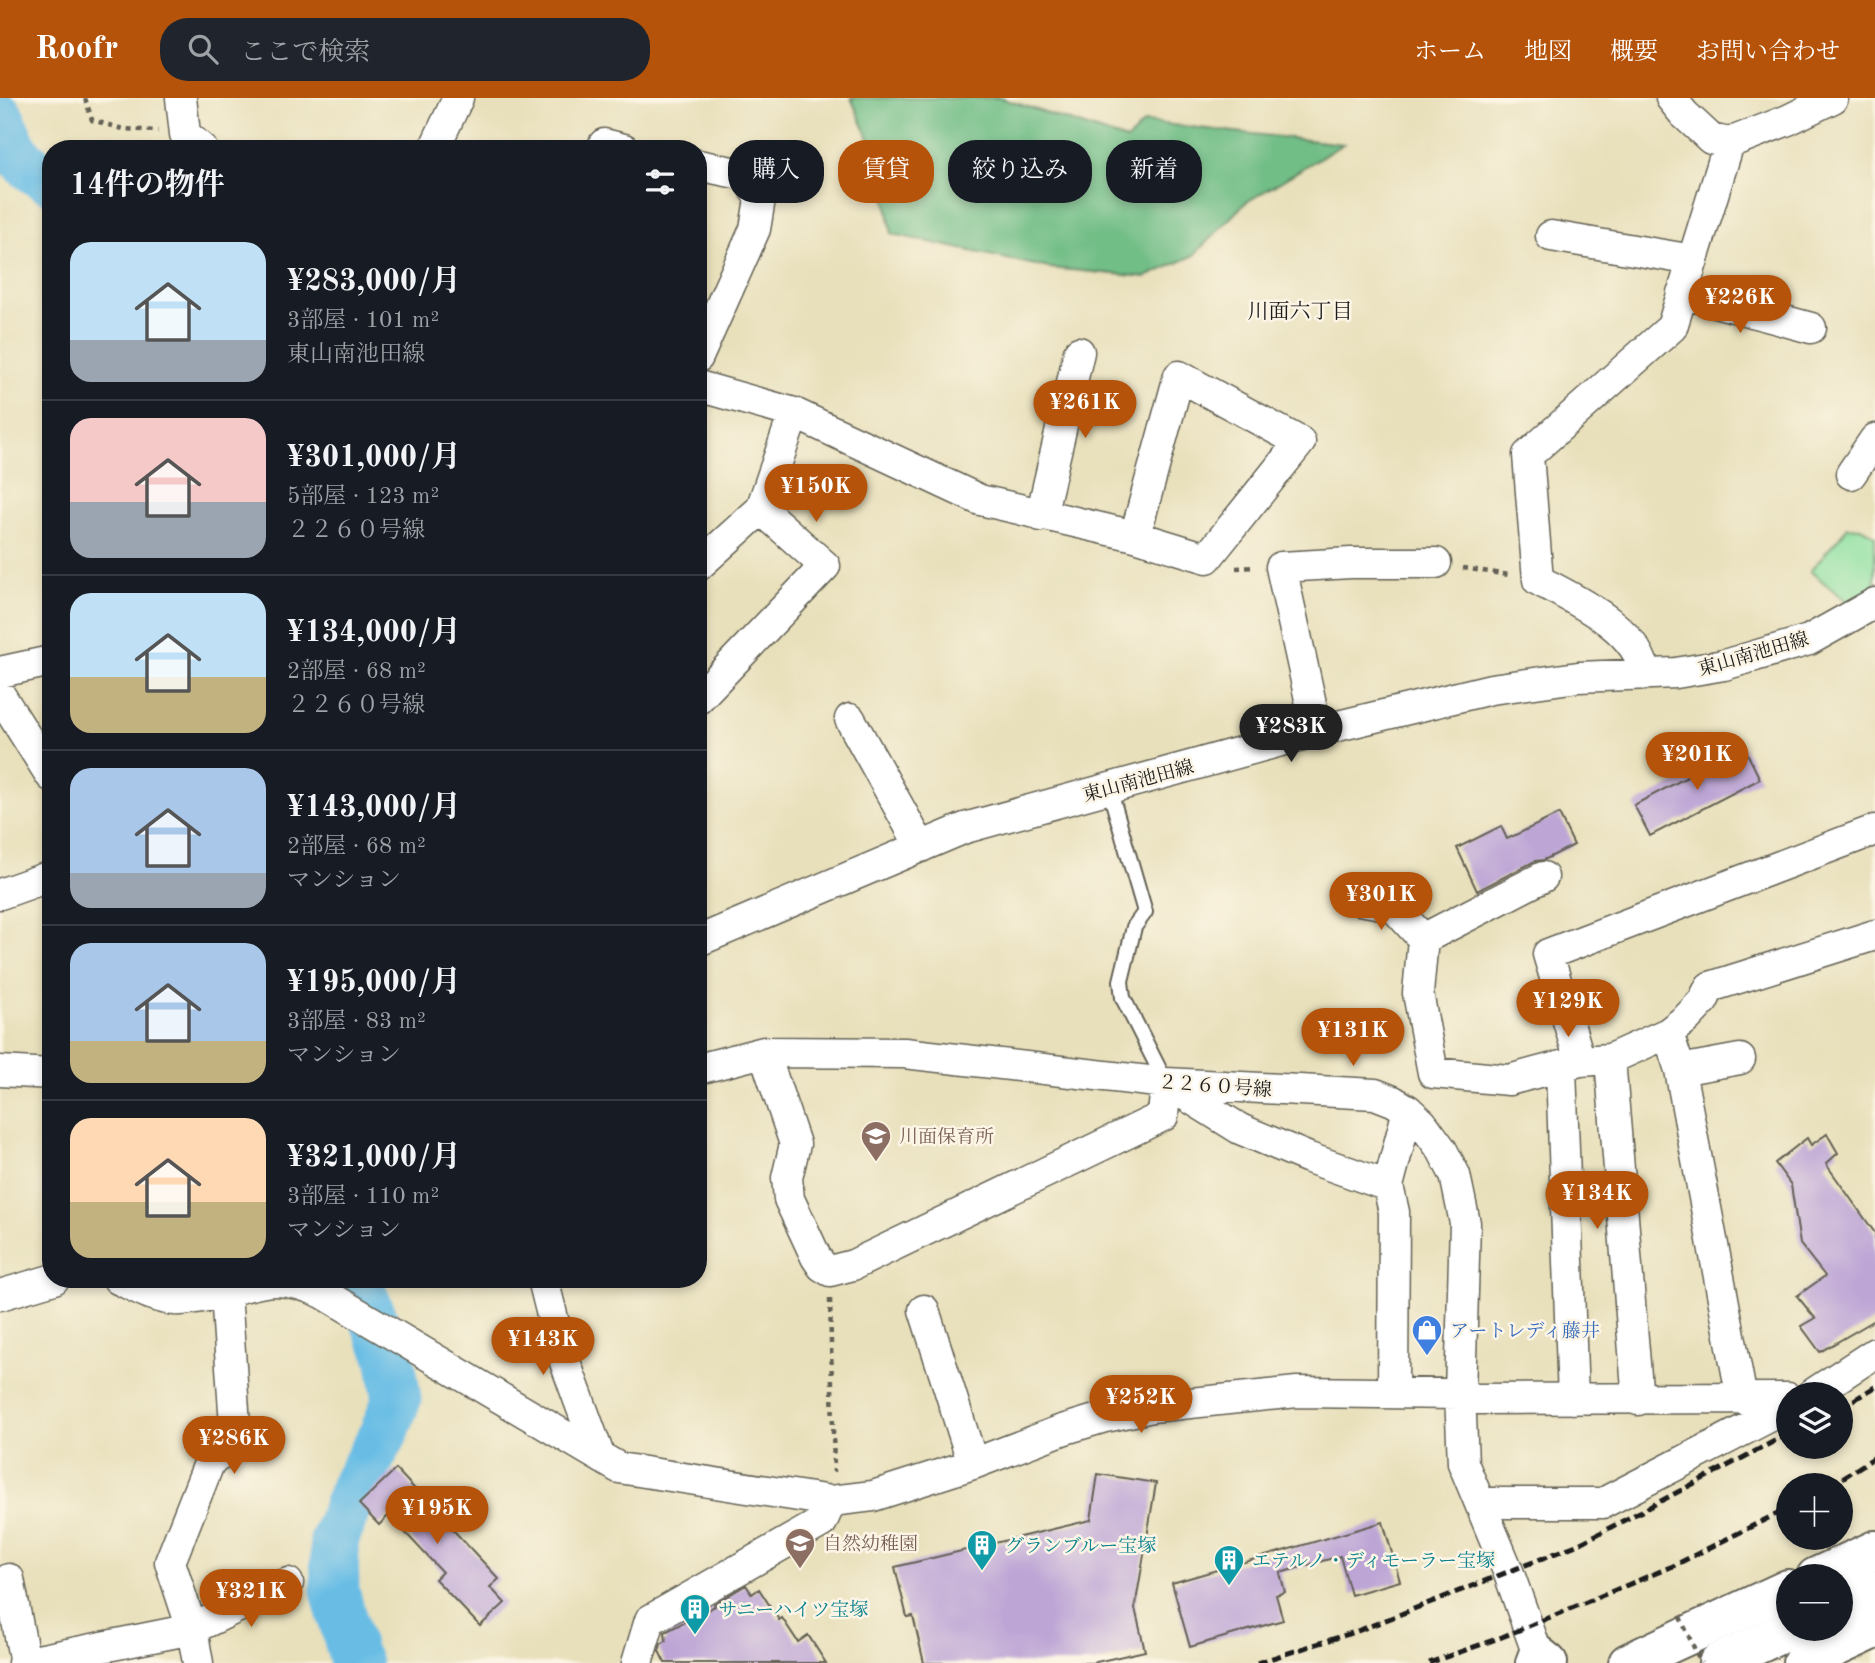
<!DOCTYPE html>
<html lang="ja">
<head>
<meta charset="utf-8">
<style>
  body { margin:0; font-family:"Old Standard TT","Noto Serif JP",serif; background:#20242c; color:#f1f3f6; height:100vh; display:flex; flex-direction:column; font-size:26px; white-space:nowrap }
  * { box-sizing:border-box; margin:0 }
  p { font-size:23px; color:#9ea1a6 }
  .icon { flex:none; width:38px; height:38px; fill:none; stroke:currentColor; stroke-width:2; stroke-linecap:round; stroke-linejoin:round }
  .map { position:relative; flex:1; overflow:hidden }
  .panel { position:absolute; left:42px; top:42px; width:665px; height:1148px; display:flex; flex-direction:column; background:#171b24; border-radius:28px; box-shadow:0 4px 10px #0003 }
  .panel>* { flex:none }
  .hud { position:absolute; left:728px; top:42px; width:665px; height:63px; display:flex; gap:14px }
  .controls { position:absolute; left:1776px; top:1284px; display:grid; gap:14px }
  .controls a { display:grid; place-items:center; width:77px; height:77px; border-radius:50%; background:#171b24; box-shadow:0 4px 10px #0003; font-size:35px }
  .price { position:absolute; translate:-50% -60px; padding:0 16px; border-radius:24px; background:#b45309; color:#fff; font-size:23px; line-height:46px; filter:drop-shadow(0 2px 4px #0008) }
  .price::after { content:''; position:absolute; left:50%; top:42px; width:21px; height:16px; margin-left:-10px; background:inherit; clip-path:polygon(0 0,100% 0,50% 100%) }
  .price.current { background:#222; color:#fff }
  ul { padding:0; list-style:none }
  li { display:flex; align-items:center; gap:21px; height:175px; padding:0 28px }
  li+li { border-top:2px solid #363941 }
  li span { display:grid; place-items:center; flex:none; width:196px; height:140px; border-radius:21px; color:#555 }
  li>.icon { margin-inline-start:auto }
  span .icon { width:84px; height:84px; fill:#fffc; stroke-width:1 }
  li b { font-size:30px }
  h2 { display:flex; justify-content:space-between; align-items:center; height:84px; padding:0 28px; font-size:30px }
  .pill { padding:0 24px; border-radius:28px; background:#171b24; box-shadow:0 4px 10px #0003; font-size:24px; line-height:63px }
  .pill.current { background:#b45309; color:#fff }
  header { display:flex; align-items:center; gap:42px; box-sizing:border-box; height:98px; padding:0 35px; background:#b45309; color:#fff }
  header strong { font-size:33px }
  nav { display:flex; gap:38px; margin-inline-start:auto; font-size:24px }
  .search { width:490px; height:63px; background:#20242c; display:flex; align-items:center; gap:18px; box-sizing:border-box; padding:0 24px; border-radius:28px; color:#9ea1a6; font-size:26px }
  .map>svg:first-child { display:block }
</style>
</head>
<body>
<header>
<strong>Roofr</strong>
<div class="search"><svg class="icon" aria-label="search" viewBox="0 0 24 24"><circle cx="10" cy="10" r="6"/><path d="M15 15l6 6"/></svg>ここで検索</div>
<nav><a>ホーム</a><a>地図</a><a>概要</a><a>お問い合わせ</a></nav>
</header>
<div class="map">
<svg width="1875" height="1565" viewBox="0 0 1875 1565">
  <rect width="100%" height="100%" fill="#fcf5e5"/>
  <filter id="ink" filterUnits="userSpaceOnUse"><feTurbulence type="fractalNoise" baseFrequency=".0143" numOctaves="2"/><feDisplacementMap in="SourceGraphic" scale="14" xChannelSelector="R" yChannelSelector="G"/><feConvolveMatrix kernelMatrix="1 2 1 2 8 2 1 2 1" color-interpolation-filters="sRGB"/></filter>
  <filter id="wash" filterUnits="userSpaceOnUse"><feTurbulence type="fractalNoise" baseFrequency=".00686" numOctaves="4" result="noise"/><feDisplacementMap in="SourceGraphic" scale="28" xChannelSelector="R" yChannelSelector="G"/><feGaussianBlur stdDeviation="1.57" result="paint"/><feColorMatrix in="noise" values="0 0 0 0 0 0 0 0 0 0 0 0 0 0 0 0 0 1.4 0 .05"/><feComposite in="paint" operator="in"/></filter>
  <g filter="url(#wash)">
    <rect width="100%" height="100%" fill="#e8e0bb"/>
    <path fill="#8de0a1" stroke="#547e5e" stroke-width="2" d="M 1848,429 L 1862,430 L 1875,438 L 1875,496 L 1853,508 L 1810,473 Z"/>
    <path fill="#72be87" stroke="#476d52" stroke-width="2" d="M 851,0 L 1001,0 L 1127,42 L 1145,24 L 1343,46 L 1245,105 L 1193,158 L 1146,179 L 1049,170 L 892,136 L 879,63 Z"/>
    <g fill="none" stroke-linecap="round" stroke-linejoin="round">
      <path stroke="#69bde5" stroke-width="49" d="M 0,19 C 13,54 17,64 51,82
        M 352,1181 L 363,1197 L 390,1258 L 397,1301 L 383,1337 L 355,1388 L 334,1443 L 335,1493 L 353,1560 L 357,1565"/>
    </g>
    <g id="blocks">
      <path fill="#bda6d6" d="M 1744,649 L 1760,681 L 1650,738 L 1634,707 Z
        M 1559,716 L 1574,747 L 1544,762 L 1535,763 L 1477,793 L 1457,750 L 1501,728 L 1507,741 Z
        M 1827,1036 L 1838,1055 L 1826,1066 L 1875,1135 L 1875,1222 L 1820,1254 L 1801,1228 L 1815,1220 L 1797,1198 L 1825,1178 L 1800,1146 L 1791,1087 L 1775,1065 L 1807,1040 L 1811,1047 Z
        M 396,1371 L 499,1481 L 490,1489 L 505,1505 L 480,1528 L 435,1481 L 442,1474 L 389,1417 L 379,1427 L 359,1406 Z
        M 1098,1376 L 1156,1385 L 1135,1510 L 1145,1553 L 1092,1565 L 924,1565 L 913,1518 L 907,1519 L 895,1469 L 1091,1422 Z
        M 1383,1424 L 1400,1483 L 1351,1497 L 1340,1458 L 1280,1475 L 1285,1494 L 1276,1497 L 1283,1522 L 1190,1549 L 1172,1485 Z
        M 746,1487 L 752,1496 L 759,1491 L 779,1522 L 782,1520 L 798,1544 L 808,1537 L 826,1565 L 665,1565 L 659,1553 L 661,1546 L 666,1543 L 665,1534 L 715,1508 L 714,1506 Z"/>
    </g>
  </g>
  <g filter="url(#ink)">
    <use href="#blocks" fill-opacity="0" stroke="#636154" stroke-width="2"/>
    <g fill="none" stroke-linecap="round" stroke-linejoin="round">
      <g stroke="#636154" stroke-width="18">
        <path id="lane" d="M 1109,690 L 1145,814 L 1134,829 L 1121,883 L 1123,900 L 1166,985"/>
      </g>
      <g stroke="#636154" stroke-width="33">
        <path id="street" d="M 181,0 L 185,36 L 202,51
          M 1671,0 L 1684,16 L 1711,41 L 1729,45 L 1788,22 L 1833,0
          M 434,51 L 458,0
          M 603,51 L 604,46 L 624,51
          M 698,67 L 746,77 L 760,101 L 755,131 L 698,259
          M 1551,138 L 1693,162
          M 1682,195 L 1811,230
          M 698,288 L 794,315 L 761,411 L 825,468 L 698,601
          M 794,315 L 980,402 L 1135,438 L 1207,460 L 1300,344 L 1179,278 L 1135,438
          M 1851,376 L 1875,341
          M 1041,418 L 1079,254
          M 698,468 L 761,411
          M 0,574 L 51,563
          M 1645,577 C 1639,530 1575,502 1538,482 L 1528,357 L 1672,229 L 1729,45
          M 0,597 L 51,678
          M 850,621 L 921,749
          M 1317,633 L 1281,469 L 1351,465 L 1436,465
          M 1543,779 L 1423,841 L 1418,895 L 1433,975 L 1509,982 L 1580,963 L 1610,961 L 1668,935 L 1686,921 L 1703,903 L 1710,889 L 1875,837
          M 0,796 L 51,778
          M 1354,801 L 1393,808 L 1423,841
          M 698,843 L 965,730 L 1317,633 L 1491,591 L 1578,579 L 1676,575 L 1724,567 L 1809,542 L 1875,505
          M 1668,935 L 1680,972 L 1742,1301
          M 764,954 L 795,1046 L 787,1080 L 789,1101 L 816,1159 L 822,1168 L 830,1173 L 853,1167 L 1163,1018 L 1166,985 L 1240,1031 L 1309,1060 L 1388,1088
          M 1610,961 L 1638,1302
          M 1580,963 L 1548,856 L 1875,732
          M 1561,970 L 1573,1301
          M 698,971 L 764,954 L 904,955 L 1166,985 L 1375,996 L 1393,1003 L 1408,1012 L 1422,1025 L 1442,1052 L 1455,1077 L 1465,1125 L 1460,1296 L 1463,1365 L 1508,1473 L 1538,1557
          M 1680,972 L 1740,961
          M 0,973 L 51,976
          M 118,1181 C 137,1190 154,1200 175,1202 C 183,1203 193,1200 202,1199 C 255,1190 267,1170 323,1195 L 619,1370 L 831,1403 L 822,1424 L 650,1522 L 637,1565
          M 543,1181 L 561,1253 L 599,1357
          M 0,1197 L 54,1181
          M 924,1212 L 973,1366
          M 1393,1294 L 1394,1114 L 1388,1088 L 1408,1012
          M 1811,1297 L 1875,1255
          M 831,1403 L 873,1398 L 973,1366 L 1062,1332 L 1105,1319 L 1152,1309 L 1297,1294 L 1460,1296 L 1476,1301 L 1788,1300
          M 1481,1405 L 1603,1405 L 1788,1309
          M 9,1481 L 25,1565
          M 23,1565 L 192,1531 L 288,1485
          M 198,1565 L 192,1531 L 170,1464 L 210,1363 L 222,1356 L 236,1342 L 226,1195"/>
      </g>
      <g stroke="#636154" stroke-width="42">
        <path id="secondary" d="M 1816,1479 L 1875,1452
          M 1535,1565 L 1538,1557 L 1548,1565
          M 1628,1565 L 1788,1491"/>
      </g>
      <g stroke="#636154" stroke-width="42">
        <path id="highway" d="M 1841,1508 L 1875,1492
          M 1718,1565 L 1791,1531
          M 1802,1565 L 1875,1531"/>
      </g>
      <path stroke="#636154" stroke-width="4.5" stroke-dasharray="5 5" stroke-linecap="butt" d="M 85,0 L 92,22 L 123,31 L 158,33
        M 1236,470 L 1255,469
        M 1463,470 L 1509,477
        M 830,1201 L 834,1374"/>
      <use href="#lane" stroke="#fff" stroke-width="14"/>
      <use href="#street" stroke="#fff" stroke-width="30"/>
      <use href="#secondary" stroke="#fff" stroke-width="38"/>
      <use href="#highway" stroke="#fff" stroke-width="38"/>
      <path stroke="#1c1c1c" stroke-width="5" stroke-dasharray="10 5" stroke-linecap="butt" d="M 1841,1310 L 1875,1289
        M 1830,1388 L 1875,1359
        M 1257,1565 L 1355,1534 L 1579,1446 L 1788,1336
        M 1429,1565 L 1502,1539 L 1673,1468 L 1788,1410"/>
      <path stroke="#636154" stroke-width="4.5" stroke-dasharray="5 5" stroke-linecap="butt" d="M 1680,1519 L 1701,1565"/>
    </g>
  </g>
  <defs>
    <g id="school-pin" transform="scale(1.575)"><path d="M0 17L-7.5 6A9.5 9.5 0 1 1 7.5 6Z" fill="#8d6e63" stroke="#fcf5e5"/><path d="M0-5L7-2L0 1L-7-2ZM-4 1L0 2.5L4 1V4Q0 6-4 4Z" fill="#fff"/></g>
    <g id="shop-pin" transform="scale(1.575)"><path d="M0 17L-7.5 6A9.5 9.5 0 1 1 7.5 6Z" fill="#3f7fe0" stroke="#fcf5e5"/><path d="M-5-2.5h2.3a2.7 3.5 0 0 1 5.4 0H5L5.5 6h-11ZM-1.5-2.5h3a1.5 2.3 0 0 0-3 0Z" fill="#fff"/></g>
    <g id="building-pin" transform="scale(1.575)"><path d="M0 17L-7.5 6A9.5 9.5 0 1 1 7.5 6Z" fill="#0f9aa8" stroke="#fcf5e5"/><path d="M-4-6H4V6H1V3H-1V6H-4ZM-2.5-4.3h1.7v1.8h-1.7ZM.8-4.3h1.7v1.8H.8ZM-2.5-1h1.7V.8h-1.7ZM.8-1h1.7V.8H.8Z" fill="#fff"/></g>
  </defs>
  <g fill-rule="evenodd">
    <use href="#school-pin" x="876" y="1038"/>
    <use href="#shop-pin" x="1427" y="1232"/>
    <use href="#school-pin" x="800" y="1445"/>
    <use href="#building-pin" x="982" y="1447"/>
    <use href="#building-pin" x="1229" y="1462"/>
    <use href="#building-pin" x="695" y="1511"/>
  </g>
  <g text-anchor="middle" stroke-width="5" stroke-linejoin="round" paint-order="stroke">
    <g font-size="19" fill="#1c1c1c" stroke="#fcf5e5">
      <text transform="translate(1753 555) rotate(-16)" y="7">東山南池田線</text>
      <text transform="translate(1138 682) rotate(-15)" y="7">東山南池田線</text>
      <text transform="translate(1215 987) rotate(4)" y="7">２２６０号線</text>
    </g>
    <g font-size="19" fill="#785e54" stroke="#fcf5e5" text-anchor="start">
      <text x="899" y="1045">川面保育所</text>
      <text x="823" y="1452">自然幼稚園</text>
    </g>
    <g font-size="19" fill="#366cbe" stroke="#fcf5e5" text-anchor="start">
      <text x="1450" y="1239">アートレディ藤井</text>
    </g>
    <g font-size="19" fill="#0d838f" stroke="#fcf5e5" text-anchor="start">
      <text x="1005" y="1454">グランブルー宝塚</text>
      <text x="1252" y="1469">エテルノ・ディモーラー宝塚</text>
      <text x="718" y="1518">サニーハイツ宝塚</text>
    </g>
    <g font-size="21" fill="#1c1c1c" stroke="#fcf5e5">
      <text x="1300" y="220">川面六丁目</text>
    </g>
  </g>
</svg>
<div class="controls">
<a><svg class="icon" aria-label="layers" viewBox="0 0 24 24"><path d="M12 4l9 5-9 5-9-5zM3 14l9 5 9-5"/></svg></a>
<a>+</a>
<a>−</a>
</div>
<b class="price" style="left:1740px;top:237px">¥226K</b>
<b class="price" style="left:1085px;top:342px">¥261K</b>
<b class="price" style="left:816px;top:426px">¥150K</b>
<b class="price current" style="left:1291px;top:666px">¥283K</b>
<b class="price" style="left:1697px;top:694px">¥201K</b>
<b class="price" style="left:1381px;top:834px">¥301K</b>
<b class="price" style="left:1568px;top:941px">¥129K</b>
<b class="price" style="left:1353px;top:970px">¥131K</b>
<b class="price" style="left:1597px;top:1133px">¥134K</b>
<b class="price" style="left:543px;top:1279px">¥143K</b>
<b class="price" style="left:1141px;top:1337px">¥252K</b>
<b class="price" style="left:234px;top:1378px">¥286K</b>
<b class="price" style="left:437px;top:1448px">¥195K</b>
<b class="price" style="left:251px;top:1531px">¥321K</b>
<div class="hud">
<a class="pill">購入</a>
<a class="pill current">賃貸</a>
<a class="pill">絞り込み</a>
<a class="pill">新着</a>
</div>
<section class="panel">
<h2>14件の物件<svg class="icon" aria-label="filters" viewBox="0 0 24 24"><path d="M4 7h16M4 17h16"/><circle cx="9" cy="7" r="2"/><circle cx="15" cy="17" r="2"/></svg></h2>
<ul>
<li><span style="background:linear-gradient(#bfe0f5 70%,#9aa5b1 0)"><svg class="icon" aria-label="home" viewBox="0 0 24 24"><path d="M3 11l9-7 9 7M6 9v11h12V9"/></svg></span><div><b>¥283,000/月</b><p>3部屋 · 101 m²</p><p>東山南池田線</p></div></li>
<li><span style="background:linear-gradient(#f6c9c9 60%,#9aa5b1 0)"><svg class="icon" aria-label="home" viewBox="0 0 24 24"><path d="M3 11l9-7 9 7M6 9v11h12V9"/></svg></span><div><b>¥301,000/月</b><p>5部屋 · 123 m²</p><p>２２６０号線</p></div></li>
<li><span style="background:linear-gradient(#bfe0f5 60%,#c2b280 0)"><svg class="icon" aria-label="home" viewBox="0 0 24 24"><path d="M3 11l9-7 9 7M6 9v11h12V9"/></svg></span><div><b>¥134,000/月</b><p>2部屋 · 68 m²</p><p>２２６０号線</p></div></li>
<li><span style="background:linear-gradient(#a9c7e8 75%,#9aa5b1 0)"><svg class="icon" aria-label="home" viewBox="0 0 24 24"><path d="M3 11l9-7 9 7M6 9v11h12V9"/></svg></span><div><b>¥143,000/月</b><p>2部屋 · 68 m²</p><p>マンション</p></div></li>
<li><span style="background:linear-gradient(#a9c7e8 70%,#c2b280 0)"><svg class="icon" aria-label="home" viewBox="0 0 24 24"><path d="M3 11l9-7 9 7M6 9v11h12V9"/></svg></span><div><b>¥195,000/月</b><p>3部屋 · 83 m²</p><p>マンション</p></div></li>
<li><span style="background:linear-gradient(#ffd9b3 60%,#c2b280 0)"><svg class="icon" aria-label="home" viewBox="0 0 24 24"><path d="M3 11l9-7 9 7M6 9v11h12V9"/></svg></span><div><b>¥321,000/月</b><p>3部屋 · 110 m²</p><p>マンション</p></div></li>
</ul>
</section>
</div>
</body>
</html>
